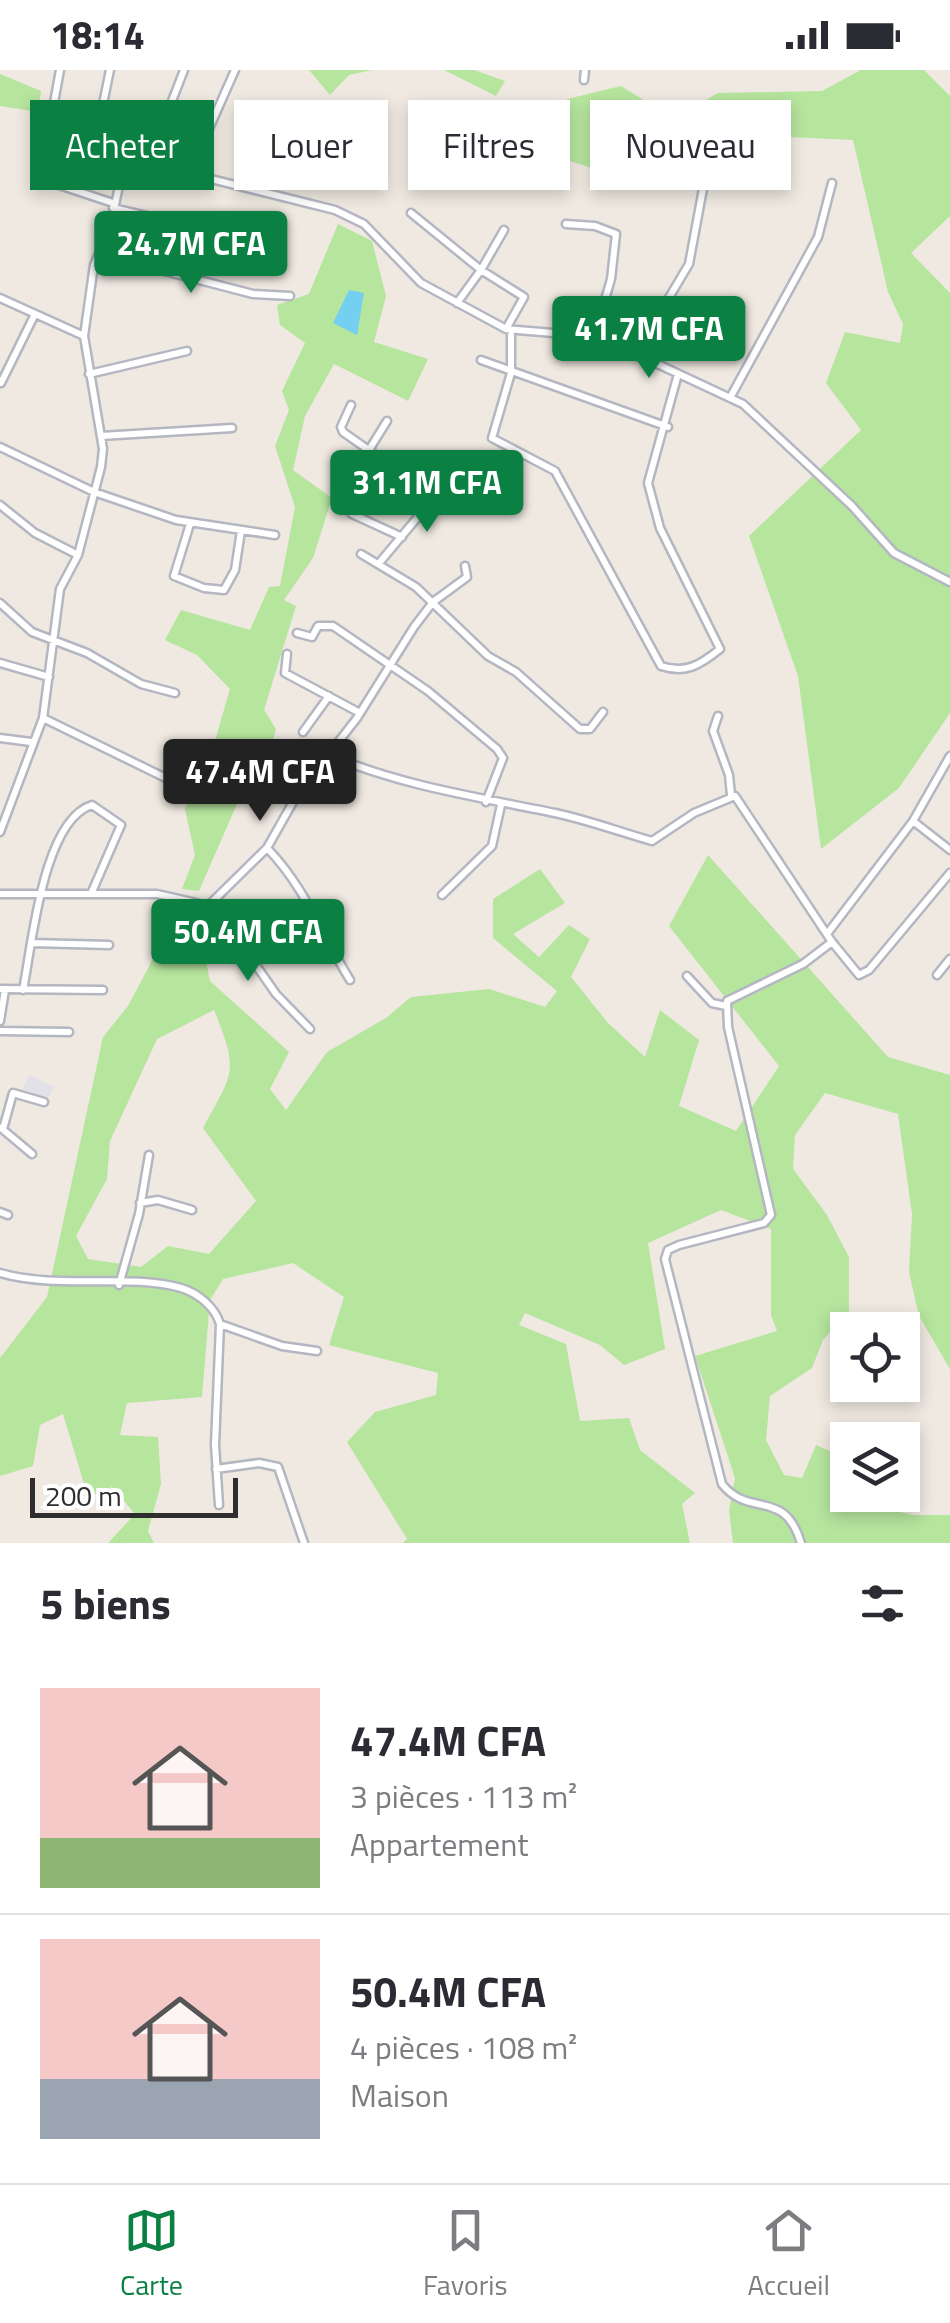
<!DOCTYPE html>
<html lang="fr">
<head>
<meta charset="utf-8">
<style>
  body { margin:0; font-family:"Titillium Web",sans-serif; background:#f2f2f3; color:#2b2b33; height:100vh; display:flex; flex-direction:column; font-size:38px; white-space:nowrap }
  * { box-sizing:border-box; margin:0 }
  p { font-size:32px; color:#7c7c81 }
  .icon { flex:none; width:55px; height:55px; fill:none; stroke:currentColor; stroke-width:2; stroke-linecap:round; stroke-linejoin:round }
  .map { position:relative; height:1473px; overflow:hidden }
  .panel { display:flex; flex-direction:column; background:#fff; flex:1 }
  .panel>* { flex:none }
  .banner { position:absolute; left:30px; top:30px; width:890px; height:90px; display:flex; gap:20px }
  .buttons { position:absolute; left:830px; top:1242px; display:grid; gap:20px }
  .buttons a { display:grid; place-items:center; width:90px; height:90px; border-radius:0px; background:#fff; box-shadow:0 5px 15px #0003; font-size:50px }
  .scale { position:absolute; left:30px; bottom:25px; width:208px; box-sizing:border-box; padding-left:10px; border:5px solid #2e2e2e; border-top:0; font-size:28px; line-height:35px; white-space:nowrap; color:#2e2e2e; -webkit-text-stroke:8px #fff; paint-order:stroke }
  .price { position:absolute; translate:-50% -85px; padding:0 22px; border-radius:10px; background:#0b8043; color:#fff; font-size:32px; line-height:65px; filter:drop-shadow(0 2px 5px #0008) }
  .price::after { content:''; position:absolute; left:50%; top:60px; width:30px; height:22px; margin-left:-15px; background:inherit; clip-path:polygon(0 0,100% 0,50% 100%) }
  .price.active { background:#222; color:#fff }
  ul { padding:0; list-style:none }
  li { display:flex; align-items:center; gap:30px; height:250px; padding:0 40px }
  li+li { border-top:2px solid #e1e1e2 }
  li span { display:grid; place-items:center; flex:none; width:280px; height:200px; border-radius:0px; color:#555 }
  li>.icon { margin-inline-start:auto }
  span .icon { width:120px; height:120px; fill:#fffc; stroke-width:1 }
  li b { font-size:42px }
  h2 { display:flex; justify-content:space-between; align-items:center; height:120px; padding:0 40px; font-size:42px }
  .chip { padding:0 35px; border-radius:0px; background:#fff; box-shadow:0 5px 15px #0003; font-size:35px; line-height:90px }
  .chip.active { background:#0b8043; color:#fff }
  .status { display:flex; justify-content:space-between; align-items:center; height:70px; padding:0 50px; background:#fff; direction:ltr }
  .status svg { height:28px; fill:currentColor }
  .tab-bar { display:flex; justify-content:space-around; align-items:center; height:140px; border-top:2px solid #e1e1e2; background:#fff; font-size:28px; color:#7c7c81 }
  .tab-bar a { display:grid; justify-items:center; gap:5px }
  .tab-bar .active { color:#0b8043 }
  .map>svg:first-child { display:block }
</style>
</head>
<body>
<div class="status"><b>18:14</b><svg viewBox="0 0 49 12"><path d="M0 12V9h3v3zM5 12V6h3v6zM10 12V3h3v9zM15 12V0h3v12zM26 1h20v11H26zM47 4h2v5h-2z"/></svg></div>
<div class="map">
<svg width="950" height="1473" viewBox="0 0 950 1473">
  <rect width="100%" height="100%" fill="#efe9e1"/>
  <path fill="#e3e1e8" d="M 29,1005 L 54,1017 L 47,1030 L 22,1019 Z"/>
  <path fill="#b6e59e" fill-rule="evenodd" d="M 309,0 L 372,0 L 349,5 L 330,25 Z
    M 444,0 L 474,0 L 505,11 L 496,26 Z
    M 861,0 L 924,0 L 950,26 L 950,146 L 911,183 L 950,223 L 950,643 L 899,718 L 821,779 L 798,606 L 749,466 L 861,360 L 826,313 L 845,262 L 900,273 L 903,254 L 888,222 L 853,70 L 748,65 L 634,112 L 561,88 L 567,29 L 621,16 L 674,49 L 718,23 L 822,21 Z
    M 0,4 L 41,21 L 38,42 L 0,36 Z
    M 338,154 L 372,171 L 386,226 L 374,272 L 428,289 L 408,331 L 334,294 L 305,346 L 293,400 L 332,428 L 313,488 L 284,530 L 296,536 L 264,640 L 276,659 L 269,685 L 280,692 L 271,721 L 247,711 L 199,821 L 182,819 L 195,785 L 185,739 L 214,674 L 230,619 L 197,585 L 165,570 L 181,540 L 250,560 L 269,517 L 280,516 L 295,437 L 275,376 L 289,340 L 282,321 L 305,273 L 280,255 L 277,235 L 309,224 Z
    M 708,785 L 888,987 L 950,1005 L 950,1299 L 919,1246 L 909,1202 L 912,1144 L 898,1044 L 825,1023 L 795,1065 L 793,1099 L 827,1145 L 849,1187 L 849,1242 L 823,1270 L 812,1298 L 770,1326 L 766,1370 L 784,1405 L 802,1408 L 816,1375 L 836,1384 L 847,1410 L 848,1425 L 854,1425 L 857,1432 L 913,1445 L 950,1445 L 950,1473 L 733,1473 L 729,1440 L 735,1408 L 695,1286 L 777,1261 L 771,1245 L 771,1159 L 721,1140 L 648,1173 L 665,1279 L 624,1295 L 600,1275 L 525,1243 L 519,1255 L 566,1274 L 580,1351 L 629,1348 L 640,1380 L 695,1423 L 682,1434 L 690,1473 L 403,1473 L 407,1469 L 347,1372 L 375,1342 L 436,1325 L 438,1303 L 329,1275 L 344,1227 L 293,1193 L 223,1209 L 210,1230 L 202,1327 L 127,1333 L 120,1365 L 158,1367 L 161,1414 L 148,1461 L 154,1473 L 108,1473 L 135,1444 L 112,1417 L 88,1427 L 63,1344 L 40,1355 L 33,1396 L 0,1406 L 0,1288 L 47,1227 L 103,967 L 128,936 L 172,853 L 200,861 L 210,911 L 289,982 L 270,1019 L 286,1040 L 327,982 L 386,948 L 411,927 L 489,919 L 545,937 L 557,921 L 493,868 L 493,829 L 540,799 L 565,833 L 513,864 L 539,887 L 569,855 L 590,869 L 571,907 L 608,953 L 645,987 L 660,940 L 699,970 L 679,1036 L 736,1061 L 779,996 L 669,856 ZM 214,940 C 239,1002 234,1001 203,1058 L 256,1131 L 209,1184 L 168,1176 L 141,1197 L 88,1189 L 76,1166 L 107,1109 L 110,1071 L 157,969 Z"/>
  <path fill="#75cff0" d="M 349,220 L 364,223 L 357,265 L 333,253 Z"/>
  <g fill="none" stroke-linecap="round" stroke-linejoin="round">
    <g stroke="#b4b7c1" stroke-width="11">
      <path id="minor" d="M 584,10 L 585,0
        M 97,63 L 110,0
        M 135,90 L 149,57 L 167,44 L 184,0
        M 124,92 L 135,90 L 335,140 L 364,154 L 421,213 L 506,259 L 578,265 L 649,290 L 743,334 L 852,436 L 894,483 L 950,512
        M 189,104 L 235,0
        M 41,109 L 113,133
        M 113,138 L 281,177
        M 411,143 L 481,200 L 504,160
        M 566,154 L 595,156 L 616,164 L 611,209 L 593,271
        M 99,184 L 253,224 L 290,226
        M 0,228 L 84,266
        M 457,233 L 481,200 L 524,227 L 506,259
        M 511,265 L 511,303 L 492,368 L 555,401 L 661,596 C 686,604 700,595 720,579 L 660,458 L 648,413 L 678,304
        M 635,285 L 689,194 L 705,108
        M 481,290 L 668,357
        M 89,304 L 187,281
        M 1,313 L 35,244
        M 730,328 L 818,167 L 832,113
        M 351,335 L 341,357 L 343,362 L 431,424 L 422,442 L 380,492
        M 101,366 L 232,358
        M 0,377 L 94,422 L 176,450 L 275,465
        M 369,380 L 387,351
        M 0,435 L 35,463 L 78,485
        M 352,444 L 402,467
        M 190,454 L 174,506 L 204,518 L 224,520 L 235,500 L 241,461
        M 361,484 L 416,517 L 488,586 L 516,602 L 580,659 L 590,659 L 603,642
        M 0,533 L 32,562 L 87,583 L 141,614 L 175,623
        M 297,563 L 312,567 L 318,556 L 333,556 L 428,621 L 497,679 L 503,688 L 486,732
        M 287,584 L 285,603 L 360,643
        M 0,593 L 49,607
        M 718,646 L 713,661 L 729,705 L 731,725
        M 43,648 L 176,713
        M 303,662 L 329,626
        M 0,668 L 31,672
        M 329,685 C 402,716 478,727 555,743 C 588,750 620,762 652,771 L 694,743 L 735,726 L 832,872 L 859,905 L 869,900 L 950,803
        M 913,751 L 950,780
        M 0,762 L 43,648 L 60,519 L 78,485 L 101,397 L 103,379 L 84,266 L 94,195 L 110,159 L 124,92 L 111,69 L 51,49 L 60,0
        M 267,778 C 305,817 322,865 350,910
        M 0,824 L 157,824 L 197,833 L 230,858 L 276,924 L 310,959
        M 442,825 L 492,776 L 501,735
        M 206,838 L 267,778 L 297,725 L 357,648 L 414,557 L 433,532 L 467,507 L 465,496
        M 827,864 L 913,751 L 950,686
        M 32,873 L 109,875
        M 937,905 L 950,889
        M 687,906 L 712,933 L 726,936
        M 0,919 L 103,920
        M 23,920 C 32,875 43,750 92,735 L 121,755 L 91,824
        M 0,951 L 5,920
        M 0,961 L 69,962
        M 1,1058 L 32,1084
        M 3,1059 L 13,1023 L 44,1032
        M 140,1133 L 158,1130 L 192,1140
        M 0,1142 L 8,1145
        M 0,1203 C 59,1220 129,1203 181,1218 C 198,1223 215,1237 220,1254 L 215,1375 L 219,1435
        M 119,1215 L 139,1144 L 149,1085
        M 220,1254 L 282,1276 L 317,1281
        M 216,1399 L 259,1393 L 278,1397 L 304,1473
        M 801,1473 C 784,1417 750,1449 722,1414 L 665,1189 L 668,1180 L 679,1175 L 764,1153 L 771,1145 L 728,957 L 727,931 L 803,894 L 832,872"/>
    </g>
    <use href="#minor" stroke="#fff" stroke-width="6"/>
  </g>
</svg>
<div class="buttons">
<a><svg class="icon" aria-label="locate" viewBox="0 0 24 24"><circle cx="12" cy="12" r="6"/><path d="M12 2v4M12 18v4M2 12h4M18 12h4"/></svg></a>
<a><svg class="icon" aria-label="layers" viewBox="0 0 24 24"><path d="M12 4l9 5-9 5-9-5zM3 14l9 5 9-5"/></svg></a>
</div>
<div class="scale">200 m</div>
<b class="price" style="left:191px;top:226px">24.7M CFA</b>
<b class="price" style="left:649px;top:311px">41.7M CFA</b>
<b class="price" style="left:427px;top:465px">31.1M CFA</b>
<b class="price active" style="left:260px;top:754px">47.4M CFA</b>
<b class="price" style="left:248px;top:914px">50.4M CFA</b>
<div class="banner">
<a class="chip active">Acheter</a>
<a class="chip">Louer</a>
<a class="chip">Filtres</a>
<a class="chip">Nouveau</a>
</div>
</div>
<section class="panel">
<h2>5 biens<svg class="icon" aria-label="filters" viewBox="0 0 24 24"><path d="M4 7h16M4 17h16"/><circle cx="9" cy="7" r="2"/><circle cx="15" cy="17" r="2"/></svg></h2>
<ul>
<li><span style="background:linear-gradient(#f6c9c9 75%,#8fb573 0)"><svg class="icon" aria-label="home" viewBox="0 0 24 24"><path d="M3 11l9-7 9 7M6 9v11h12V9"/></svg></span><div><b>47.4M CFA</b><p>3 pièces · 113 m²</p><p>Appartement</p></div></li>
<li><span style="background:linear-gradient(#f6c9c9 70%,#9aa5b1 0)"><svg class="icon" aria-label="home" viewBox="0 0 24 24"><path d="M3 11l9-7 9 7M6 9v11h12V9"/></svg></span><div><b>50.4M CFA</b><p>4 pièces · 108 m²</p><p>Maison</p></div></li>
</ul>
</section>
<nav class="tab-bar">
<a class="active"><svg class="icon" aria-label="map" viewBox="0 0 24 24"><path d="M3 6l6-2 6 2 6-2v14l-6 2-6-2-6 2zM9 4v14M15 6v14"/></svg>Carte</a>
<a><svg class="icon" aria-label="saved" viewBox="0 0 24 24"><path d="M7 4h10v16l-5-4-5 4z"/></svg>Favoris</a>
<a><svg class="icon" aria-label="home" viewBox="0 0 24 24"><path d="M3 11l9-7 9 7M6 9v11h12V9"/></svg>Accueil</a>
</nav>
</body>
</html>
